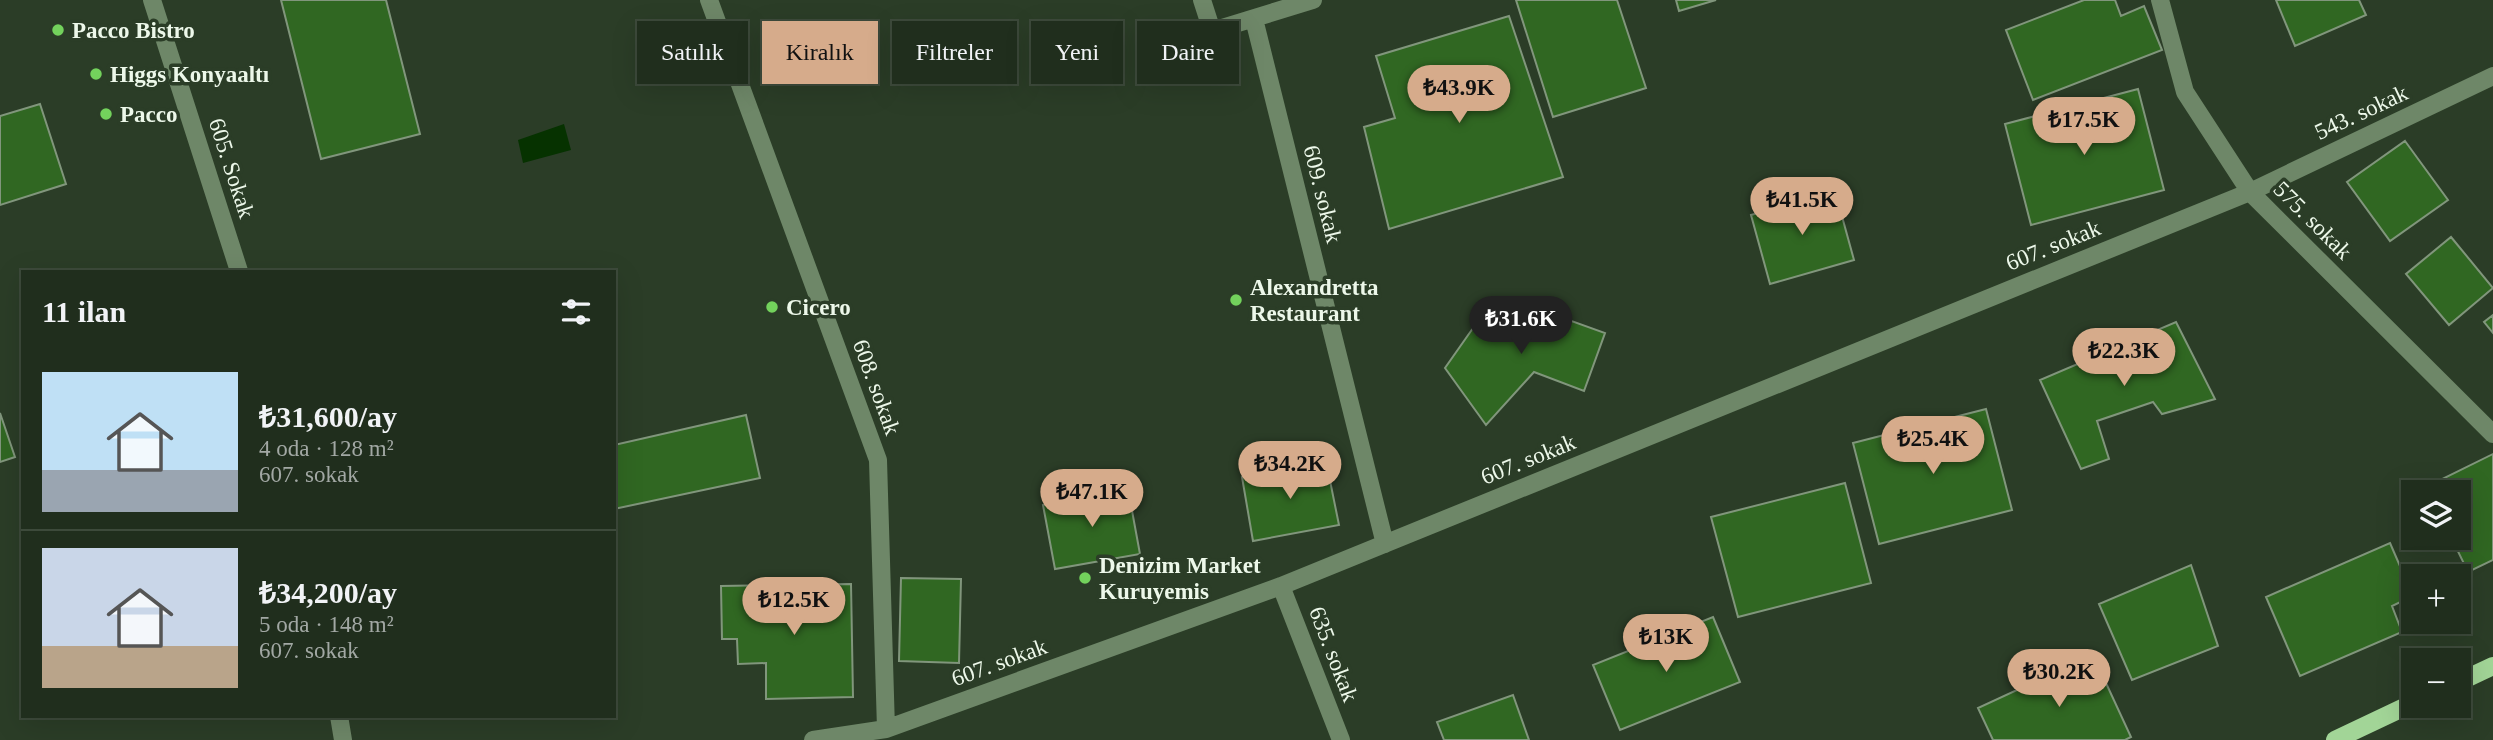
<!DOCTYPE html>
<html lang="tr">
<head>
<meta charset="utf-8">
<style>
  body { margin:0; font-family:Georgia,serif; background:#2d3a2a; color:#f1f3f6; height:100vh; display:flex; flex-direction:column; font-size:26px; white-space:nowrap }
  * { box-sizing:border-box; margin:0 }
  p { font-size:23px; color:#a2a8a4 }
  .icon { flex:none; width:38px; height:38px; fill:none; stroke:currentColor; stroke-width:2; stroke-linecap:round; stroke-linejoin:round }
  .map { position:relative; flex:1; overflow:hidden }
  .drawer { position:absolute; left:21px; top:270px; width:595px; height:448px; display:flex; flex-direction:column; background:#202e1d; border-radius:0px; box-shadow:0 7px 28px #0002,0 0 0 2px #3d4a3b }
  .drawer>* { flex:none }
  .top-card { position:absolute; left:637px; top:21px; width:665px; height:63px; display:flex; gap:14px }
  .buttons { position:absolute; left:2401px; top:480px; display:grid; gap:14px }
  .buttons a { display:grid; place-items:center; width:70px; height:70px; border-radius:0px; background:#202e1d; box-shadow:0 7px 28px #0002,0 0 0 2px #3d4a3b; font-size:35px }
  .price { position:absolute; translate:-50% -60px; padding:0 16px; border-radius:24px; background:#d6ab8b; color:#111; font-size:23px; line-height:46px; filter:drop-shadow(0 2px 4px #0008) }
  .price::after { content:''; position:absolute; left:50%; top:42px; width:21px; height:16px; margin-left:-10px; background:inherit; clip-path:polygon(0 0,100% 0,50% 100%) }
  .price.current { background:#222; color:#fff }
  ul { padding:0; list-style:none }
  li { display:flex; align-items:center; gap:21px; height:175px; padding:0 21px }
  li+li { border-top:2px solid #3d4a3b }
  li span { display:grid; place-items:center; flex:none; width:196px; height:140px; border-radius:0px; color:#555 }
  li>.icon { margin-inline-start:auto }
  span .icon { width:84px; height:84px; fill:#fffc; stroke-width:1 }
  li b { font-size:30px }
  h2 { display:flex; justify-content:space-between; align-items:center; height:84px; padding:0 21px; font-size:30px }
  .tag { padding:0 24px; border-radius:0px; background:#202e1d; box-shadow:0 7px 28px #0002,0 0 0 2px #3d4a3b; font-size:24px; line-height:63px }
  .tag.current { background:#d6ab8b; color:#111 }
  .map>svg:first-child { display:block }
</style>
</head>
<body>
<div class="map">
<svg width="2493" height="740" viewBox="0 0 2493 740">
  <rect width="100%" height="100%" fill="#2b3d27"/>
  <path fill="#063200" d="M 564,124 L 571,150 L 523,163 L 518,140 Z"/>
  <path fill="#306722" stroke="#81967c" stroke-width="2" d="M 281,0 L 386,0 L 420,134 L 321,159 Z
    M 1516,0 L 1617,0 L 1646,88 L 1553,117 Z
    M 1676,0 L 1716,0 L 1679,11 Z
    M 2084,0 L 2115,0 L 2121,16 L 2144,6 L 2162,50 L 2033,100 L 2006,30 Z
    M 2276,0 L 2359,0 L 2366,15 L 2295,46 Z
    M 1509,16 L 1563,177 L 1389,229 L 1364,127 L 1395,118 L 1376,56 Z
    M 2138,89 L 2164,190 L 2031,225 L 2005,124 Z
    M 40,104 L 66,184 L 0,205 L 0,116 Z
    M 2405,141 L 2448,200 L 2390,241 L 2347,182 Z
    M 1835,191 L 1854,260 L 1770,284 L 1751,215 Z
    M 2451,237 L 2493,288 L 2449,325 L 2406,274 Z
    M 1524,304 L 1605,333 L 1584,391 L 1534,372 L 1486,425 L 1445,368 L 1478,321 Z
    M 2493,315 L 2493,333 L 2484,322 Z
    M 2176,322 L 2215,399 L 2162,414 L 2153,402 L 2097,421 L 2109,459 L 2081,469 L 2040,380 Z
    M 1986,409 L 2012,510 L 1879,544 L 1853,443 Z
    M 0,413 L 15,457 L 0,462 Z
    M 746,415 L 760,478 L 614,509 L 614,445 Z
    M 2493,454 L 2493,560 L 2468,572 L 2451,537 L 2459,537 L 2459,492 L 2428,492 L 2426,487 Z
    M 1326,461 L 1339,525 L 1253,541 L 1242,477 Z
    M 1845,483 L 1871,583 L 1738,617 L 1711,517 Z
    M 1128,489 L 1140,554 L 1055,569 L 1043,505 Z
    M 2390,543 L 2413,596 L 2392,606 L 2402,632 L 2300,676 L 2266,597 Z
    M 2191,565 L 2218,646 L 2132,680 L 2099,604 Z
    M 901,578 L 961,579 L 959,663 L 899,661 Z
    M 851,584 L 853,697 L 766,699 L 766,663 L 738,664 L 737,639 L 722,639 L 721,586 Z
    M 1713,617 L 1740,682 L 1620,730 L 1593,665 Z
    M 2093,655 L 2131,737 L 2125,740 L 1993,740 L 1978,708 Z
    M 1513,695 L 1529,740 L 1444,740 L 1437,722 Z"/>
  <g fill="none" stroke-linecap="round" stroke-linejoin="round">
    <path stroke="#6e8768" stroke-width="18" d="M 152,0 L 239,271
      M 709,0 L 878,460 L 886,729
      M 1202,0 L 1212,31 L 1313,0
      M 2160,0 L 2185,92 L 2250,192 L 2493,434
      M 1254,19 L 1385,544
      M 1281,586 L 1341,740
      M 339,716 L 343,740
      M 813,740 L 886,729 L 1281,586 L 2250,192 L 2493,76"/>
    <path stroke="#a2d597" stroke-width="18" d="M 2459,682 L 2493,666
      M 2335,740 L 2413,703"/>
  </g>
  <g fill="#73d25c" stroke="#2b3d27" stroke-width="2.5">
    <circle cx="58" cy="30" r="7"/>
    <circle cx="96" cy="74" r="7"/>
    <circle cx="106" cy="114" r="7"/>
    <circle cx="1236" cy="300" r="7"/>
    <circle cx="772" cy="307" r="7"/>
    <circle cx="1085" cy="578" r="7"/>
  </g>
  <g text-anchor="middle" stroke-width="7" stroke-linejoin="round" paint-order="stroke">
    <g font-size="23" font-weight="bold" fill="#edf8ea" stroke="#2b3d27" text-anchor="start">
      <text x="72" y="38">Pacco Bistro</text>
      <text x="110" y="82">Higgs Konyaaltı</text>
      <text x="120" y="122">Pacco</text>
      <text x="1250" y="295">Alexandretta<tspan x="1250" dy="26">Restaurant</tspan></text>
      <text x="786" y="315">Cicero</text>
      <text x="1099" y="573">Denizim Market<tspan x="1099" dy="26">Kuruyemis</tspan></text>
    </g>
    <g font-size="23" fill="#edf8ea" stroke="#2b3d27">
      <text transform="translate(2361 112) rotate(-25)" y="8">543. sokak</text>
      <text transform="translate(232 168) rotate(72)" y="8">605. Sokak</text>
      <text transform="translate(1323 194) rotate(76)" y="8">609. sokak</text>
      <text transform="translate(2313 220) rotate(45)" y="8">575. sokak</text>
      <text transform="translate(2053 245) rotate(-22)" y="8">607. sokak</text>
      <text transform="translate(877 387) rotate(70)" y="8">608. sokak</text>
      <text transform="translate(1528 459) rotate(-22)" y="8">607. sokak</text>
      <text transform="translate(1334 654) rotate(69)" y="8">635. sokak</text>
      <text transform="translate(999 662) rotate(-20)" y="8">607. sokak</text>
    </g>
  </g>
</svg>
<div class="buttons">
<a><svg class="icon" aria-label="layers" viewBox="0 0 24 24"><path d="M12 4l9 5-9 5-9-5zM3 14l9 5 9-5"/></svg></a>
<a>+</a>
<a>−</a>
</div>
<b class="price" style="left:1459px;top:125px">₺43.9K</b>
<b class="price" style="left:2084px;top:157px">₺17.5K</b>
<b class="price" style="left:1802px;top:237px">₺41.5K</b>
<b class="price current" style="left:1521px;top:356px">₺31.6K</b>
<b class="price" style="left:2124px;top:388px">₺22.3K</b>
<b class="price" style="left:1933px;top:476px">₺25.4K</b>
<b class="price" style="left:1290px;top:501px">₺34.2K</b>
<b class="price" style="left:1092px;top:529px">₺47.1K</b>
<b class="price" style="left:794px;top:637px">₺12.5K</b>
<b class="price" style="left:1666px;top:674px">₺13K</b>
<b class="price" style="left:2059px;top:709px">₺30.2K</b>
<div class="top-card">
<a class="tag">Satılık</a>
<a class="tag current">Kiralık</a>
<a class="tag">Filtreler</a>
<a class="tag">Yeni</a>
<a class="tag">Daire</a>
</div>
<section class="drawer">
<h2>11 ilan<svg class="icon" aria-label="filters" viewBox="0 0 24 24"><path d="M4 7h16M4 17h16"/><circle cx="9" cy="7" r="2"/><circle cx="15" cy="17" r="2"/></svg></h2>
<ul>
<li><span style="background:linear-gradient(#bfe0f5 70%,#9aa5b1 0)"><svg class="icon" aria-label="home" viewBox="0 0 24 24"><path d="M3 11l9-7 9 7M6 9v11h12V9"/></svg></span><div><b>₺31,600/ay</b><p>4 oda · 128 m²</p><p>607. sokak</p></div></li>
<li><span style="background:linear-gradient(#c9d6e8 70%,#b9a48a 0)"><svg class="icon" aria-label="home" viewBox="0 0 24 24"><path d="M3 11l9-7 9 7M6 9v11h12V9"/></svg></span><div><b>₺34,200/ay</b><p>5 oda · 148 m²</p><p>607. sokak</p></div></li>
</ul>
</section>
</div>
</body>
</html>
